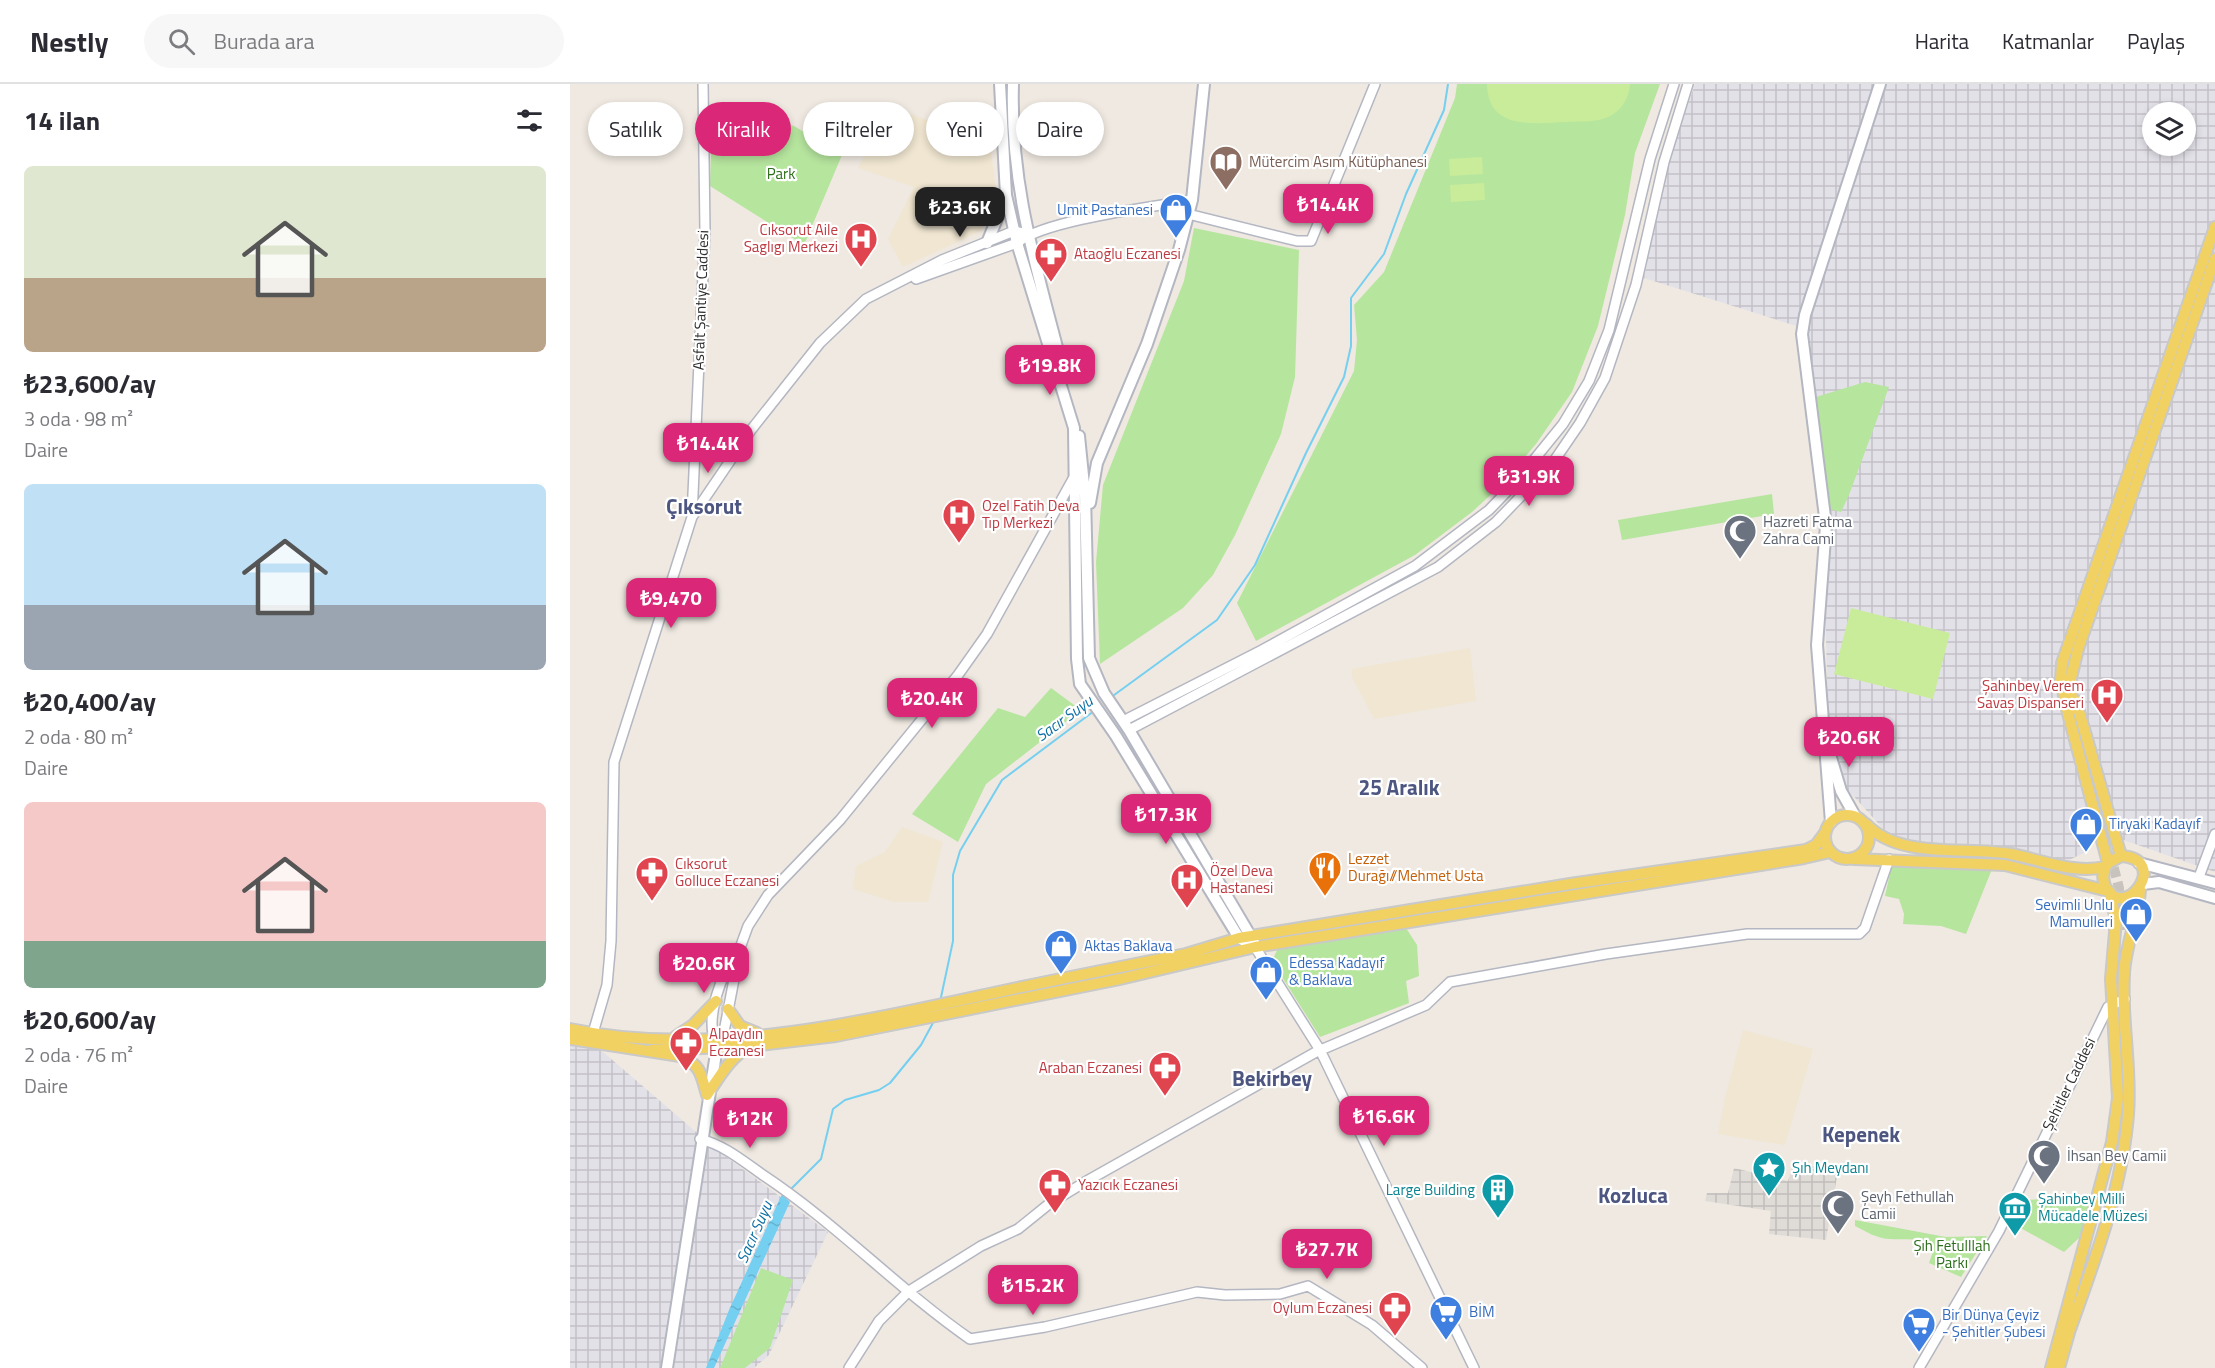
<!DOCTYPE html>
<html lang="tr">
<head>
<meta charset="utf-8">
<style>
  body { margin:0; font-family:"Titillium Web",sans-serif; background:#f7f7f7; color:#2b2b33; height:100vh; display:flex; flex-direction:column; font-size:22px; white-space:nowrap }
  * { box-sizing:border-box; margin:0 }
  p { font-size:20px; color:#7c7c81 }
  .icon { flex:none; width:33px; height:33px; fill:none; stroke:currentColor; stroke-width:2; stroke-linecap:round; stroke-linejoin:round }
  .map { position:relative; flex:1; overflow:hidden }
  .side { display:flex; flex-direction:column; background:#fff; width:570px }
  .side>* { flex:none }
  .banner { position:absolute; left:18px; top:18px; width:570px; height:54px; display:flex; gap:12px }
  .fabs { position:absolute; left:1572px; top:18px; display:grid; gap:12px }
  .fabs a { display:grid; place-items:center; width:54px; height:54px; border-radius:50%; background:#fff; box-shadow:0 3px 9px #0003; font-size:30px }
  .price { position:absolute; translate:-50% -51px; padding:0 14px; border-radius:12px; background:#db2777; color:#fff; font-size:20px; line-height:39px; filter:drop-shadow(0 2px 3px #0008) }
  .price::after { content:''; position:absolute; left:50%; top:36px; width:18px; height:14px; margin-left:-9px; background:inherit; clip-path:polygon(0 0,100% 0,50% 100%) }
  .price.selected { background:#222; color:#fff }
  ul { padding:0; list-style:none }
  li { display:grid; align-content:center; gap:12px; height:318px; padding:0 24px }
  li span { display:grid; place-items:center; height:186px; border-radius:9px; color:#555 }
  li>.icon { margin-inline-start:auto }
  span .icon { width:108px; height:108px; fill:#fffc; stroke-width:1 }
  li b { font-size:26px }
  h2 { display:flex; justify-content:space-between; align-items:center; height:72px; padding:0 24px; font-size:26px }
  .chip { padding:0 21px; border-radius:27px; background:#fff; box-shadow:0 3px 9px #0003; font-size:21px; line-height:54px }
  .chip.selected { background:#db2777; color:#fff }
  header { display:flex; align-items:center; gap:36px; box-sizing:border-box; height:84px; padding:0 30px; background:#fff; border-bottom:2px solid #e1e1e2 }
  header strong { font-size:28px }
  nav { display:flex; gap:33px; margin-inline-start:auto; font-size:21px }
  .search { width:420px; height:54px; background:#f7f7f7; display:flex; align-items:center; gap:15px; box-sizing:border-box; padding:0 21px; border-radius:33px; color:#7c7c81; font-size:22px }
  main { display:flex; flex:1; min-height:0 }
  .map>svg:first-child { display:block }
</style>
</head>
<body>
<header>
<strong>Nestly</strong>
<div class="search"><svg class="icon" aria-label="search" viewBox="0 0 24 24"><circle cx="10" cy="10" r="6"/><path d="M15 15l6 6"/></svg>Burada ara</div>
<nav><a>Harita</a><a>Katmanlar</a><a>Paylaş</a></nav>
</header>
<main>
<section class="side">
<h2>14 ilan<svg class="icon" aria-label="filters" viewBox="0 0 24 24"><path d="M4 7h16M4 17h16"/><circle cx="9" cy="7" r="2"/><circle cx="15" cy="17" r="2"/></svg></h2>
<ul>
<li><span style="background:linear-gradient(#dfe7d0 60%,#b9a48a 0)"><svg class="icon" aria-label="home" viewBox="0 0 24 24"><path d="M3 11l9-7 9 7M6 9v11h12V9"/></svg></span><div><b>₺23,600/ay</b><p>3 oda · 98 m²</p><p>Daire</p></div></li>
<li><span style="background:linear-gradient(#bfe0f5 65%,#9aa5b1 0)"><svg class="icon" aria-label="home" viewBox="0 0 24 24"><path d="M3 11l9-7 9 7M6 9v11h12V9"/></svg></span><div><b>₺20,400/ay</b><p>2 oda · 80 m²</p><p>Daire</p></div></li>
<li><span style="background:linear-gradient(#f6c9c9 75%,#7fa58c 0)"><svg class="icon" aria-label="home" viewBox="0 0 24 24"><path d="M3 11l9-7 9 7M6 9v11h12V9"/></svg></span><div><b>₺20,600/ay</b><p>2 oda · 76 m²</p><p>Daire</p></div></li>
</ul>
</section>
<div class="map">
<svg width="1645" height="1284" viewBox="0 0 1645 1284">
  <defs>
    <pattern id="industrial-grid" width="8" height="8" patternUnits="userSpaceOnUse" patternTransform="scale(1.5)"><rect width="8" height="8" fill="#e3e1e8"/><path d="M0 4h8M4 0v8" fill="none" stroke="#c3c1c7"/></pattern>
    <pattern id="plaza-grid" width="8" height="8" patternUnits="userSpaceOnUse" patternTransform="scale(1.5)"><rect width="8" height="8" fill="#dfdcd8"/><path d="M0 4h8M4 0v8" fill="none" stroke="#c0bdba"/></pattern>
    <pattern id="water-ripples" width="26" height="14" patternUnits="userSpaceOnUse" patternTransform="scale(1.5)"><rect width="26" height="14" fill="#75cff0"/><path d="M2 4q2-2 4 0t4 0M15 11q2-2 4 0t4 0" fill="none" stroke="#66b2ce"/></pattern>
  </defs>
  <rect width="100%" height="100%" fill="#efe9e1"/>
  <path fill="url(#industrial-grid)" fill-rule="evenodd" d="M 1125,0 L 1645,0 L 1645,788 L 1545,753 L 1541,730 L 1515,741 L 1518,767 L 1497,777 L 1325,758 L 1268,695 L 1258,633 L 1253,433 L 1236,245 L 1074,194 L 1093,93 ZM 1582,28 L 1616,28 L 1616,62 L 1582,62 Z
    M 0,957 L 25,961 L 147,1066 L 258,1148 L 199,1271 L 184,1284 L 0,1284 Z"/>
  <path fill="#f0e6d1" d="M 320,22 L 370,41 L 366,48 L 420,62 L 426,106 L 427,120 L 411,147 L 333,183 L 318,155 L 344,103 L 288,84 Z
    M 900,564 L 906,617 L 804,635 L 782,593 L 782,585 Z
    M 332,743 L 373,758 L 358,818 L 324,818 L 283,805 L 286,782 L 315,768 Z
    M 1173,946 L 1243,965 L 1215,1061 L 1148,1050 L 1155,1014 Z"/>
  <path fill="#b6e59e" d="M 887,0 L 1090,0 L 1065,69 L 1055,131 L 1028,242 L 1002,308 L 966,360 L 929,403 L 902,428 L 845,471 L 686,557 L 667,519 L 784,287 L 787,256 L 784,221 L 814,188 L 885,14 Z
    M 142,30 L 190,34 L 224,42 L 272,71 L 234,161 L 140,102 Z
    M 624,144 L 729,166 L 725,293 L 711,350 L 665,451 L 643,491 L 613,524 L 530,580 L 526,478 L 533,401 L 614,197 Z
    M 1295,298 L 1319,303 L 1279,411 L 1271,428 L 1259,425 L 1246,313 Z
    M 1202,410 L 1204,430 L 1052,456 L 1048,436 Z
    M 481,604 L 511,626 L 416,700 L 388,758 L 342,730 L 428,624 L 455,633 Z
    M 1322,780 L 1422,785 L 1396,850 L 1371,842 L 1333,840 L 1334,830 L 1329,815 L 1315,812 Z
    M 834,841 L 847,861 L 849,892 L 836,897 L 839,919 L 750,953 L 702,877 L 709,862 Z
    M 1523,1111 L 1509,1154 L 1494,1168 L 1438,1137 L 1445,1117 Z
    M 1285,1136 L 1376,1153 L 1417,1152 L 1391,1193 L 1359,1179 L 1364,1165 C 1351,1150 1330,1158 1312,1154 C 1303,1152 1293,1146 1285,1142 Z
    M 191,1184 L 223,1196 L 200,1264 L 175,1284 L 150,1284 Z"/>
  <path fill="#c9ec9a" d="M 917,0 L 1060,0 C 1059,13 1053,24 1042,31 C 1029,39 1011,37 996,38 C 964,39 918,47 917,0 Z
    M 912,73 L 913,90 L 880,92 L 879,75 Z
    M 914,99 L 915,116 L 881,118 L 880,101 Z
    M 1281,524 L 1380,549 L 1363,615 L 1264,590 Z"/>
  <path fill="url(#plaza-grid)" d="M 1224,1078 L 1268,1087 L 1256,1156 L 1199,1150 L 1201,1127 L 1135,1117 L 1137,1109 L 1158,1109 L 1164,1084 L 1218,1097 Z"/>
  <path fill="url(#water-ripples)" d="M 212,1110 L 220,1118 L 144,1284 L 136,1284 L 159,1226 Z"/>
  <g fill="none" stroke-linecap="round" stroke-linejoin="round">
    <path stroke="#75cff0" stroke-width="2" d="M 540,614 L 647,536 L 685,481 L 736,369 L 774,293 L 781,262 L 781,214 L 814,170 L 836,110 L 874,26 L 878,0
      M 370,918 L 383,857 L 383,791 L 390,767 L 432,696 L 524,627
      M 219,1107 L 251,1075 L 263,1025 L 275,1016 L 309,1006 L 320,999 L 351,961 L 364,937"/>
    <path stroke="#c8c4bd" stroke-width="10" stroke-dasharray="10 5" stroke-linecap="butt" d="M 1540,769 L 1549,804 L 1550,846
      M 1547,873 L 1552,1010"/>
    <g stroke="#b4b7c1" stroke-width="12">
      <path id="tertiary" d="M 618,130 L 727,157 L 741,157 L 805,0
        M 346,195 L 447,159 C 474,136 583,123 622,116
        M 122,432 L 135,147 L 133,0
        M 553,637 L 692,566 L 845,482 L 919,426 L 946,398 L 993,340 L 1019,297 L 1039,246 L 1080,75 L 1104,0
        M 559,646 L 868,483 L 926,438 L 982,380 L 1010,339 L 1035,294 L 1066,201 L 1094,78 L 1118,0
        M 1629,793 L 1645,750
        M 685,863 L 750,966 L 904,1284
        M 23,949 L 37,901 L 41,857 L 44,678 L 122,433 L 181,346 L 250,259 L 296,215 L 372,176 L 444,147 L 457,150
        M 150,958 L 153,953 L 170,864 L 178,842 L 198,811 L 270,736 L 388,591 L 417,550 L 503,395
        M 146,960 C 134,933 152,889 168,866
        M 130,1055 C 154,1061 173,1077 193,1091 C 267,1140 328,1205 400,1255 L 475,1243 L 627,1208 L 655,1211 L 710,1210 L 738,1202 L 802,1241 L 852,1284
        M 279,1284 L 309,1237 L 339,1207 L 411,1162 L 448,1145 L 479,1120 L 515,1098 L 746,968 L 856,921 L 880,898 L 1036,870 L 1177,850 L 1289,850 L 1295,844 L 1319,775
        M 1349,1284 L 1429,1147 L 1538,923 L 1555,915"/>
    </g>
    <g stroke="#b4b7c1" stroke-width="14">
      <path id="secondary" d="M 430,0 L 436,111 L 447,159 L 504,344 L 507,575 L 510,600 L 546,652 L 669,854 L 685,863
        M 443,0 C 440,97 464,175 488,267
        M 417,159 L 435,115
        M 509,352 L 515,411 L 519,574 L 534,609 L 559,646 L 684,858
        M 520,419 L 527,379 L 577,260 L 609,166 L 622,116 L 634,0
        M 1259,667 L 1271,707 L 1285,732
        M 1261,738 L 1247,561 L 1256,441 L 1232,250 L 1235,231 L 1310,0
        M 1569,779 L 1645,799
        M 1573,800 L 1589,798 L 1645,814
        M 97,1284 L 147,963"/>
    </g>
    <g stroke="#c9c9c9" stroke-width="14">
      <path id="primary" d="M 1506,617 L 1551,772
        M 1502,625 L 1501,594 L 1508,565 L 1645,175
        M1255 753a22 22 0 1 1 44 0a22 22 0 1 1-44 0Z
        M 1296,740 C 1330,776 1396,762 1441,770 C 1473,776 1502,790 1535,783
        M 1284,775 L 1435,781 L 1538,807
        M 1538,779 L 1551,772 C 1602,775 1554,841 1535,802 C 1532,794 1533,786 1538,779 L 1496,622 L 1491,596 L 1492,579 L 1645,143
        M 158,925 L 170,942 L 187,949
        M 0,945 C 142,975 294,937 433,907 C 494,894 555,882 616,870 L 669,854 L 1000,800 L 1236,766 L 1246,761 L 1255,749
        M 105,953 L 123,941 L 146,917
        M 0,955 L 110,972 C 131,981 131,990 137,1011
        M 81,966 L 182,962 L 266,952 L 550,895 L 685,863 L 1234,774 L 1260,768
        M 137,1011 C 148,995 161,971 180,963
        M 1498,1251 C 1523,1181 1552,1106 1558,1031 C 1562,984 1551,937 1554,890 C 1555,861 1569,833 1570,805
        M 1481,1284 L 1542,1058 L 1548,1014 L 1541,895 L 1546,836 L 1540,808
        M 1489,1284 L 1500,1245"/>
    </g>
    <use href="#tertiary" stroke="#fff" stroke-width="9"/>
    <use href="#secondary" stroke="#fff" stroke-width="10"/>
    <use href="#primary" stroke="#f2d163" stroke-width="10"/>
  </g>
  <defs>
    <g id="library-pin" transform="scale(1.725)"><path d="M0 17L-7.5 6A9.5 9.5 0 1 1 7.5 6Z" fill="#8d6e63" stroke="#fff"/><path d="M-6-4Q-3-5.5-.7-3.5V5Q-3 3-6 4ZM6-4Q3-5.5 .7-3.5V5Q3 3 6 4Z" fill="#fff"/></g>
    <g id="shop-pin" transform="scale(1.725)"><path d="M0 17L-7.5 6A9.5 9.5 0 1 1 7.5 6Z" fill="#3f7fe0" stroke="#fff"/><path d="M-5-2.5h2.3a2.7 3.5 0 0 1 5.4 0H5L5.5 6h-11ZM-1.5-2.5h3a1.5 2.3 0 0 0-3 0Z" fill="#fff"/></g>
    <g id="hospital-pin" transform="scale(1.725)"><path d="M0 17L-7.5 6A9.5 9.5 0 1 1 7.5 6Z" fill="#e0444e" stroke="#fff"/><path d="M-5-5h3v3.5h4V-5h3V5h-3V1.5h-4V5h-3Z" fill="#fff"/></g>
    <g id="pharmacy-pin" transform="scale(1.725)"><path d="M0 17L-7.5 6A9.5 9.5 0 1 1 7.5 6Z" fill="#e0444e" stroke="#fff"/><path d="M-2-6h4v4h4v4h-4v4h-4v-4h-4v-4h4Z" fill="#fff"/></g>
    <g id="mosque-pin" transform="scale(1.725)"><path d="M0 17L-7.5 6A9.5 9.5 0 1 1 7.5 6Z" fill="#6b7280" stroke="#fff"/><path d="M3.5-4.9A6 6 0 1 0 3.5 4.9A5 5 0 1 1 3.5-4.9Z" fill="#fff"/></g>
    <g id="restaurant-pin" transform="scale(1.725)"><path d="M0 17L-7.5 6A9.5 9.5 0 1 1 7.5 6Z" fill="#e8710a" stroke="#fff"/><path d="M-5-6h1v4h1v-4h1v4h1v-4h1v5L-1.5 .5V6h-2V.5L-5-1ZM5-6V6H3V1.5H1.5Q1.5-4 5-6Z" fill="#fff"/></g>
    <g id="sight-pin" transform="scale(1.725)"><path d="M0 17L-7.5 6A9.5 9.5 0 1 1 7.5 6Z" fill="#0f9aa8" stroke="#fff"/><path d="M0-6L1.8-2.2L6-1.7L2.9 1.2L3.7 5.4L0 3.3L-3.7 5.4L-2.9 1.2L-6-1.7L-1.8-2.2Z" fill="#fff"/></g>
    <g id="building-pin" transform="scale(1.725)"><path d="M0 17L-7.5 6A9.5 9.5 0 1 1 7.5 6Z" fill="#0f9aa8" stroke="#fff"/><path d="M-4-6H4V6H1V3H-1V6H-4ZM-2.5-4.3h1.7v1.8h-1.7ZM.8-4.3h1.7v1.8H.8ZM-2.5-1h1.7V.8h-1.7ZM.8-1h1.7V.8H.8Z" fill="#fff"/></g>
    <g id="museum-pin" transform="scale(1.725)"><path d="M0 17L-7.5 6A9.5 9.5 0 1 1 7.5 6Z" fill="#0f9aa8" stroke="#fff"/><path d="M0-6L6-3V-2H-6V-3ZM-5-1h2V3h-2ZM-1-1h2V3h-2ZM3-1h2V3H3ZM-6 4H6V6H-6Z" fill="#fff"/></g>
    <g id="supermarket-pin" transform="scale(1.725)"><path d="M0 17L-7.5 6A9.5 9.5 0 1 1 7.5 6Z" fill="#3f7fe0" stroke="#fff"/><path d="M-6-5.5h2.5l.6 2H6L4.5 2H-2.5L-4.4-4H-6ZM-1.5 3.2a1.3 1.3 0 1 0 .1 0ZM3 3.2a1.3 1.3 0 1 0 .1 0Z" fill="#fff"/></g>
  </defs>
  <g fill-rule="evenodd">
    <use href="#library-pin" x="656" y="78"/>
    <use href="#shop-pin" x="606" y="126"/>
    <use href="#hospital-pin" x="291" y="155"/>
    <use href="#pharmacy-pin" x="481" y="170"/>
    <use href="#hospital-pin" x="389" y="431"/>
    <use href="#mosque-pin" x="1170" y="447"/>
    <use href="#hospital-pin" x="1537" y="611"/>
    <use href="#shop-pin" x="1516" y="740"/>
    <use href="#restaurant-pin" x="755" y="784"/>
    <use href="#pharmacy-pin" x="82" y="789"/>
    <use href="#hospital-pin" x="617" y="796"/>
    <use href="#shop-pin" x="1566" y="830"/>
    <use href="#shop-pin" x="491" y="862"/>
    <use href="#shop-pin" x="696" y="888"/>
    <use href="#pharmacy-pin" x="116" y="959"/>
    <use href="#pharmacy-pin" x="595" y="984"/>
    <use href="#mosque-pin" x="1474" y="1072"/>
    <use href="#sight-pin" x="1199" y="1084"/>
    <use href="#pharmacy-pin" x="485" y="1101"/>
    <use href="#building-pin" x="928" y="1106"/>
    <use href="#mosque-pin" x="1268" y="1122"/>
    <use href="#museum-pin" x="1445" y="1124"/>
    <use href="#pharmacy-pin" x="825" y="1224"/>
    <use href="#supermarket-pin" x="876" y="1228"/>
    <use href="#supermarket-pin" x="1349" y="1240"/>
  </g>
  <g text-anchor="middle" stroke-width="4.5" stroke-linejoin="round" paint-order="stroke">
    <g font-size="15" fill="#785e54" stroke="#fff" text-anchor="start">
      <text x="679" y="83">Mütercim Asım Kütüphanesi</text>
    </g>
    <g font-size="15" fill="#2c6e1b" stroke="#fff">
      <text x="211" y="95">Park</text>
      <text x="1382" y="1167">Şıh Fetulllah<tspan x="1382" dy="17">Parkı</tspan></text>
    </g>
    <g font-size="15" fill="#366cbe" stroke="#fff" text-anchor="start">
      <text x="583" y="131" text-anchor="end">Umit Pastanesi</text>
      <text x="1539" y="745">Tiryaki Kadayıf</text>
      <text x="1543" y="826" text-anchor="end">Sevimli Unlu<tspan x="1543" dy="17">Mamulleri</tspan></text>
      <text x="514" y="867">Aktas Baklava</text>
      <text x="719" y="884">Edessa Kadayıf<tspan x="719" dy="17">&amp; Baklava</tspan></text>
      <text x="899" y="1233">BİM</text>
      <text x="1372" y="1236">Bir Dünya Çeyiz<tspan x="1372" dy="17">- Şehitler Şubesi</tspan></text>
    </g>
    <g font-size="15" fill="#be3a42" stroke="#fff" text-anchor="start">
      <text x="268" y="151" text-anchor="end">Cıksorut Aile<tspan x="268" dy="17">Saglıgı Merkezi</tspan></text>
      <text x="504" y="175">Ataoğlu Eczanesi</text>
      <text x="412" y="427">Ozel Fatih Deva<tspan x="412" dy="17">Tıp Merkezi</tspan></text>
      <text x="1514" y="607" text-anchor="end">Şahinbey Verem<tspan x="1514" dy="17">Savaş Dispanseri</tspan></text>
      <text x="105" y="785">Cıksorut<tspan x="105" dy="17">Golluce Eczanesi</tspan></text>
      <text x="640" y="792">Özel Deva<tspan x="640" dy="17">Hastanesi</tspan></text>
      <text x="139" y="955">Alpaydın<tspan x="139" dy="17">Eczanesi</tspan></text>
      <text x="572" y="989" text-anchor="end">Araban Eczanesi</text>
      <text x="508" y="1106">Yazıcık Eczanesi</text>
      <text x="802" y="1229" text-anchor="end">Oylum Eczanesi</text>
    </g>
    <g font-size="15" fill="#2e2e2e" stroke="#fff">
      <text transform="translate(131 216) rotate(-88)" y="5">Asfalt Şantiye Caddesi</text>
      <text transform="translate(1499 1000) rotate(-64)" y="5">Şehitler Caddesi</text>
    </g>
    <g font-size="15" fill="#5b616d" stroke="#fff" text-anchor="start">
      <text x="1193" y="443">Hazreti Fatma<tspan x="1193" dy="17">Zahra Cami</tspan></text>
      <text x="1497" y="1077">İhsan Bey Camii</text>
      <text x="1291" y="1118">Şeyh Fethullah<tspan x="1291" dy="17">Camii</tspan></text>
    </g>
    <g font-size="15" fill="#c56008" stroke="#fff" text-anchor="start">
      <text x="778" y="780">Lezzet<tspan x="778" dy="17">Durağı//Mehmet Usta</tspan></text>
    </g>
    <g font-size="15" fill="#0d838f" stroke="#fff" text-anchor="start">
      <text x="1222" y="1089">Şıh Meydanı</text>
      <text x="905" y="1111" text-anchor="end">Large Building</text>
      <text x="1468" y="1120">Şahinbey Milli<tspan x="1468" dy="17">Mücadele Müzesi</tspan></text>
    </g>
    <g font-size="16" font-style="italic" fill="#0d6fa3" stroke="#fff">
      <text transform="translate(494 634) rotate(-36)" y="6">Sacır Suyu</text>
      <text transform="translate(184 1148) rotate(-66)" y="6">Sacır Suyu</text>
    </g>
    <g font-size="21" font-weight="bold" fill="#4d5680" stroke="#fff">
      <text x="134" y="430">Çıksorut</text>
      <text x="829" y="711">25 Aralık</text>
      <text x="702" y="1002">Bekirbey</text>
      <text x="1291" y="1058">Kepenek</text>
      <text x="1063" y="1119">Kozluca</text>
    </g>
  </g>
</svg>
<div class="fabs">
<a><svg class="icon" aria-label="layers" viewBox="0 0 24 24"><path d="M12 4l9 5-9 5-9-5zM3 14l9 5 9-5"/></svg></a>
</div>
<b class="price" style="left:758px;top:151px">₺14.4K</b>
<b class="price selected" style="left:390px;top:154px">₺23.6K</b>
<b class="price" style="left:480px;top:312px">₺19.8K</b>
<b class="price" style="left:138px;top:390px">₺14.4K</b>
<b class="price" style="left:959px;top:423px">₺31.9K</b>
<b class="price" style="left:101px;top:545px">₺9,470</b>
<b class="price" style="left:362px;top:645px">₺20.4K</b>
<b class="price" style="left:1279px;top:684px">₺20.6K</b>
<b class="price" style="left:596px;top:761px">₺17.3K</b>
<b class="price" style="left:134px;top:910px">₺20.6K</b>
<b class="price" style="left:814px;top:1063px">₺16.6K</b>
<b class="price" style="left:180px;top:1065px">₺12K</b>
<b class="price" style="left:757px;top:1196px">₺27.7K</b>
<b class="price" style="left:463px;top:1232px">₺15.2K</b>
<div class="banner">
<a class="chip">Satılık</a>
<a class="chip selected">Kiralık</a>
<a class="chip">Filtreler</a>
<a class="chip">Yeni</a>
<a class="chip">Daire</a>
</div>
</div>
</main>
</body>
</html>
